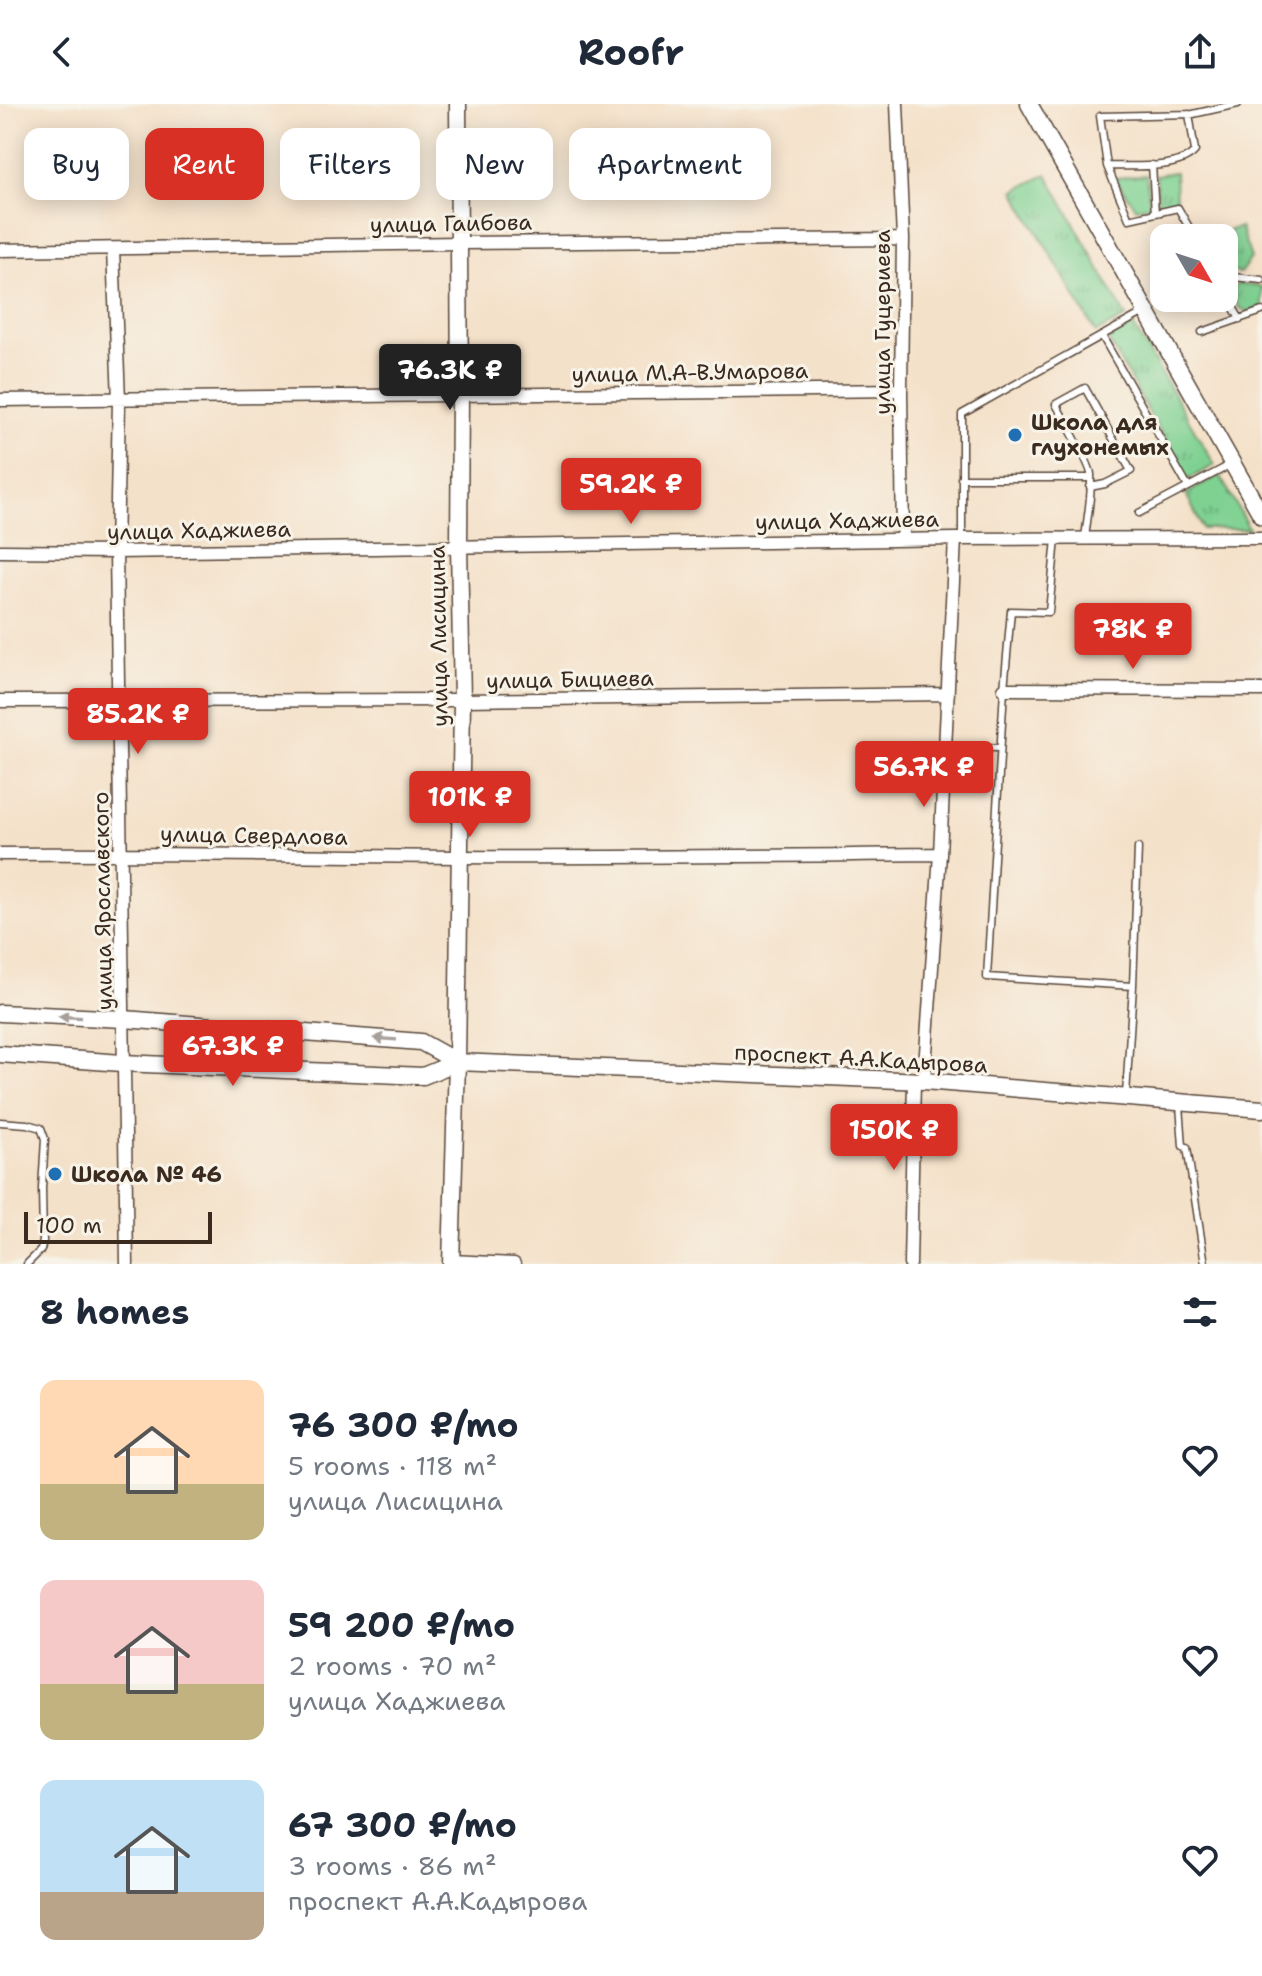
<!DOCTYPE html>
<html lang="en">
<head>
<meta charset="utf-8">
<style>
  body { margin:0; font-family:"Shantell Sans",sans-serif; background:#f2f2f3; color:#1f2937; height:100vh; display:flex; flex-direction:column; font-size:30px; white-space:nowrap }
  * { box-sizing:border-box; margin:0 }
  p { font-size:26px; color:#747a83 }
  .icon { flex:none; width:44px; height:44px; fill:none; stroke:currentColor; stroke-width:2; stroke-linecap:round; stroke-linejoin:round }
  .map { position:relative; height:1160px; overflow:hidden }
  .side { display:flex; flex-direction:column; background:#fff; flex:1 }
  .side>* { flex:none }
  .banner { position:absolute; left:24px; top:24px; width:800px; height:72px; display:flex; gap:16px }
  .needle { width:52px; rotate:129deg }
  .fabs { position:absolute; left:1150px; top:120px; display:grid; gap:16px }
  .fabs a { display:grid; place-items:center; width:88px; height:88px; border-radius:16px; background:#fff; box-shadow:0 4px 20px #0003; font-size:40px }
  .scale { position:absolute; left:24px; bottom:20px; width:188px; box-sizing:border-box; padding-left:8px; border:4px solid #3b2a1e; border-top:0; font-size:22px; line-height:28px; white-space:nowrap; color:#3b2a1e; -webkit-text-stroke:6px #f7f3e8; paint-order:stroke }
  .price { position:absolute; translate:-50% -68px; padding:0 18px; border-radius:8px; background:#d93025; color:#fff; font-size:26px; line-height:52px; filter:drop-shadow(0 2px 4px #0008) }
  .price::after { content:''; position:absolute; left:50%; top:48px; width:24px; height:18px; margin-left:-12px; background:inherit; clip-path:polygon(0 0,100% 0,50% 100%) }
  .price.selected { background:#222; color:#fff }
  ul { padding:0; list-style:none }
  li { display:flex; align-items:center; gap:24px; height:200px; padding:0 40px }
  li span { display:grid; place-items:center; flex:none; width:224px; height:160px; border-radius:16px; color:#555 }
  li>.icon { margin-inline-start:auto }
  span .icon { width:96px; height:96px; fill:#fffc; stroke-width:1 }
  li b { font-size:34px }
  h2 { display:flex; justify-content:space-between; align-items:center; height:96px; padding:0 40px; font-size:34px }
  .chip { padding:0 28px; border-radius:16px; background:#fff; box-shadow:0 4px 20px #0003; font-size:28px; line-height:72px }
  .chip.selected { background:#d93025; color:#fff }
  header { display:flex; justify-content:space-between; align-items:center; height:104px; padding:0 40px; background:#fff; font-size:36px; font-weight:700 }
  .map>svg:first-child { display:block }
</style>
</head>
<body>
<header><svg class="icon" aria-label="back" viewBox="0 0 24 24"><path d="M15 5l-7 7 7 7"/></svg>Roofr<svg class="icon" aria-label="share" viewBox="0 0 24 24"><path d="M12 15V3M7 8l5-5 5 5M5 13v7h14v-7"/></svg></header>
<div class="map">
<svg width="1262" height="1160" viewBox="0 0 1262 1160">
  <defs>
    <pattern id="grass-tufts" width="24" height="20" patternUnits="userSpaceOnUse" patternTransform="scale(2)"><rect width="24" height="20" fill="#7fd192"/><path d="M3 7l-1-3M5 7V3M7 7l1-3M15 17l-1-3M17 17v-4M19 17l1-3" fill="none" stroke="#69aa77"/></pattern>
  </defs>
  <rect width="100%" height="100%" fill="#f7f3e8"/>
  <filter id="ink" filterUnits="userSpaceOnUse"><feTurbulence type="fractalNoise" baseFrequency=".0125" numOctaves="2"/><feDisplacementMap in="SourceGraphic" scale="16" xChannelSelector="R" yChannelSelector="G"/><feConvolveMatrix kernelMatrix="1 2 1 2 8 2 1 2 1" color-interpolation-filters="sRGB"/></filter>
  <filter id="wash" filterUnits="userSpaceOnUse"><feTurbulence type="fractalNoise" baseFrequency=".006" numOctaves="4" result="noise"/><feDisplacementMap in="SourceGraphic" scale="32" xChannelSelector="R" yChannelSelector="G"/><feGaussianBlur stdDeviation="1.8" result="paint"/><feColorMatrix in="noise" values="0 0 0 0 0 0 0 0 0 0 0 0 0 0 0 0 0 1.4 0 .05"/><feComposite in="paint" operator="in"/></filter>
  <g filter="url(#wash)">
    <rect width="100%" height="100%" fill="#f4e1c9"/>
    <path fill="url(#grass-tufts)" stroke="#5d7e58" stroke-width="2" d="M 1175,68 L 1176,96 L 1158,100 L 1156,71 Z
      M 1047,70 L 1126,213 L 1096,229 L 1014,87 Z
      M 1146,71 L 1150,102 L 1136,104 L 1115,74 Z
      M 1174,118 L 1183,134 L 1164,134 L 1164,147 L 1157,151 L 1154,142 C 1161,135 1160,130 1158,121 Z
      M 1240,123 L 1251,154 L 1240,169 L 1224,166 L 1224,134 L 1204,134 Z
      M 1238,180 L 1262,183 L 1262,202 L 1248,208 L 1238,203 L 1234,190 L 1235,182 Z
      M 1133,221 L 1215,361 L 1187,376 L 1107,234 Z
      M 1220,371 L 1249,425 L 1203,425 L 1186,390 Z"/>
  </g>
  <g filter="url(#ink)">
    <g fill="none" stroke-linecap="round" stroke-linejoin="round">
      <g stroke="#574538" stroke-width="9">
        <path id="lane" d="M 1152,61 L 1155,109
          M 1107,62 C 1131,62 1179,66 1195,47 L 1189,10
          M 1195,134 L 1178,104 L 1129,115 L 1107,62 L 1100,12 L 1193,10 L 1238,0
          M 1224,172 L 1262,176
          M 1224,188 L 1240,215
          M 1202,228 L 1262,207
          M 1102,232 L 1188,383
          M 961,374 L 1091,374
          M 1139,409 L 1232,360
          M 962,435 L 962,310 L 1146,207
          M 1056,435 L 1049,508 L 1011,507 L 1004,585 L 987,873 L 1133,882 L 1126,991
          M 1085,435 C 1087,414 1092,391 1091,370 C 1090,359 1063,314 1056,300 L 1085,284 L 1131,367 L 1105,380 L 1090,383
          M 946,643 L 1000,644
          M 1133,882 L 1138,744
          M 1180,1001 L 1183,1042 L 1187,1043 L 1205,1160
          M 0,1018 L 27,1020 L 41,1024 L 45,1035 L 42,1084 L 43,1137 L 41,1146 L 27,1160"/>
      </g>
      <g stroke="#574538" stroke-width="15">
        <path id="street" d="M 897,0 L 903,135 L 901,286 L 903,436
          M 113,145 L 119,296 L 116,448 L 127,1160
          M 0,146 L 460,139 L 903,135
          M 0,296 L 901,286
          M 0,447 L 116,448 L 955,435 L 1262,434
          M 1004,585 L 1262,586
          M 0,597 L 462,596 L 948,590
          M 0,750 C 154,749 307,752 461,753 C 621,754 780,752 940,750
          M 924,977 L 940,750 L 955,435
          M 451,1157 L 514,1160
          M 910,1160 L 914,977"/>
      </g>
      <g stroke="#574538" stroke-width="19">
        <path id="secondary" d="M 1029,0 L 1262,412
          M 0,909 L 124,915 L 421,938 L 457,958
          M 0,950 L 122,959 L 423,972 L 457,958 L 924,977 L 1262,1005
          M 451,1160 L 457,958 L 462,596 L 459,442 L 460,290 L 458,0"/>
      </g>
      <use href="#lane" stroke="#fff" stroke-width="6"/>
      <use href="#street" stroke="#fff" stroke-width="12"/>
      <use href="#secondary" stroke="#fff" stroke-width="16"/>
    </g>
    <defs><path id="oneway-solid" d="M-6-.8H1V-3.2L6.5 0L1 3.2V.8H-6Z" transform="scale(2)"/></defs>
    <g fill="#a79f9a">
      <use href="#oneway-solid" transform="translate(70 913) rotate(-177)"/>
      <use href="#oneway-solid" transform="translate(385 935) rotate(-176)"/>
    </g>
  </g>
  <g fill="#1f6fb2" stroke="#f7f3e8" stroke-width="3">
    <circle cx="1015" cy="331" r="8"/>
    <circle cx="55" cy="1070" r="8"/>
  </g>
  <g text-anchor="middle" stroke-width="6" stroke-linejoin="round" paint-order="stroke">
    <g font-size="22" fill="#3b2a1e" stroke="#f7f3e8">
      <text transform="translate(451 119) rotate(-1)" y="8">улица Гаибова</text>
      <text transform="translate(882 218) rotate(-90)" y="8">улица Гуцериева</text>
      <text transform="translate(690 268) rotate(-1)" y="8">улица М.А-В.Умарова</text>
      <text transform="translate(847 416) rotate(-1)" y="8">улица Хаджиева</text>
      <text transform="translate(199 426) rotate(-1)" y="8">улица Хаджиева</text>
      <text transform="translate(438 532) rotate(-91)" y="8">улица Лисицина</text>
      <text transform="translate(570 575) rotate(-1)" y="8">улица Бициева</text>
      <text transform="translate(254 731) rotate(1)" y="8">улица Свердлова</text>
      <text transform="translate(102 797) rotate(-91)" y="8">улица Ярославского</text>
      <text transform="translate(861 954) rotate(3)" y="8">проспект А.А.Кадырова</text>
    </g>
    <g font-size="22" font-weight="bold" fill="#3b2a1e" stroke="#f7f3e8" text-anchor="start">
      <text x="1031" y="326">Школа для<tspan x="1031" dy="25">глухонемых</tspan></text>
      <text x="71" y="1078">Школа № 46</text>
    </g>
  </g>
</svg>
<div class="fabs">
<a><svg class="needle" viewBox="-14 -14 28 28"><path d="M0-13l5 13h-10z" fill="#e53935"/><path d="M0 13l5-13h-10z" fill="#747a83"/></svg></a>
</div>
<div class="scale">100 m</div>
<b class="price selected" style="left:450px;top:308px">76.3K ₽</b>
<b class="price" style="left:631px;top:422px">59.2K ₽</b>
<b class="price" style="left:1133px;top:567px">78K ₽</b>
<b class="price" style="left:138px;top:652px">85.2K ₽</b>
<b class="price" style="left:924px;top:705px">56.7K ₽</b>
<b class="price" style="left:470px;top:735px">101K ₽</b>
<b class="price" style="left:233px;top:984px">67.3K ₽</b>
<b class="price" style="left:894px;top:1068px">150K ₽</b>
<div class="banner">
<a class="chip">Buy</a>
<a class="chip selected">Rent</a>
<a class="chip">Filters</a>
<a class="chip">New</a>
<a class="chip">Apartment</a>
</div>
</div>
<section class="side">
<h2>8 homes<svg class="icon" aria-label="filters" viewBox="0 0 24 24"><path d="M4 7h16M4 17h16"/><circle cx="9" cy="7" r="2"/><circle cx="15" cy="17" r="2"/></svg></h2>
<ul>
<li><span style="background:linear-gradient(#ffd9b3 65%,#c2b280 0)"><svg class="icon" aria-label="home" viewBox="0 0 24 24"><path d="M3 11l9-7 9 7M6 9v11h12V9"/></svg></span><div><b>76 300 ₽/mo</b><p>5 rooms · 118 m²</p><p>улица Лисицина</p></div><svg class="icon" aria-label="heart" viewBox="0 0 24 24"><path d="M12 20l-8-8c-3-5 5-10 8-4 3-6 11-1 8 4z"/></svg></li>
<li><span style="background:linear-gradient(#f6c9c9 65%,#c2b280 0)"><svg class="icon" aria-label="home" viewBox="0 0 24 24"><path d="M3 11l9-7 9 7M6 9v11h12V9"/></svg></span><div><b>59 200 ₽/mo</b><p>2 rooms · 70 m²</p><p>улица Хаджиева</p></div><svg class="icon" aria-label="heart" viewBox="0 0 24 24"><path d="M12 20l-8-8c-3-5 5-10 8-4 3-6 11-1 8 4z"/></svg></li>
<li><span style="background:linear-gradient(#bfe0f5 70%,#b9a48a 0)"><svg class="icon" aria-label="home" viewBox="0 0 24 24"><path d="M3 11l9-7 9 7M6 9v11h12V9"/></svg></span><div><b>67 300 ₽/mo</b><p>3 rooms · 86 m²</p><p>проспект А.А.Кадырова</p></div><svg class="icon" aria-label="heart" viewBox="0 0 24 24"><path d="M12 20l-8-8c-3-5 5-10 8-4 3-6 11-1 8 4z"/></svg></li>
</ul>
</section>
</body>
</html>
